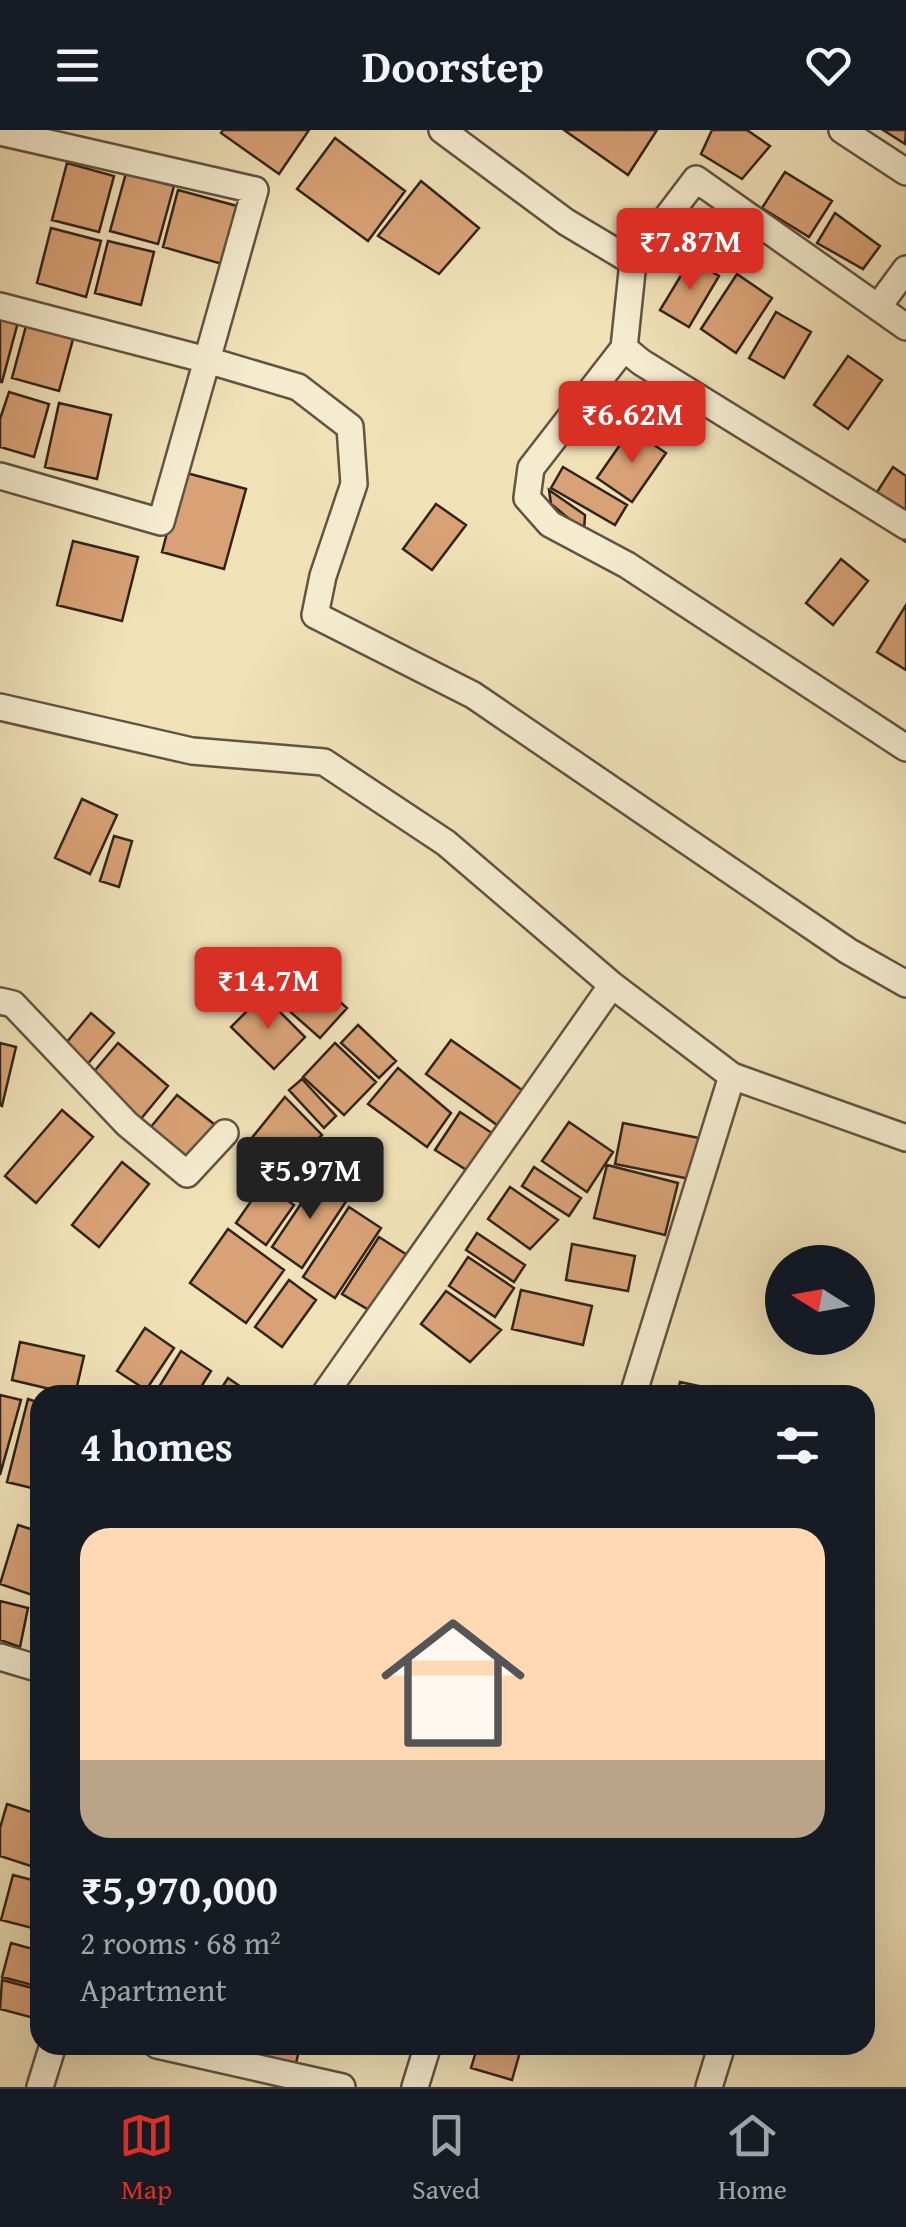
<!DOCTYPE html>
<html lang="en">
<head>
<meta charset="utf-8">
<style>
  body { margin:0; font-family:"Gentium Book Plus",serif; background:#20242c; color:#f1f3f6; height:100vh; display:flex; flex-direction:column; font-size:38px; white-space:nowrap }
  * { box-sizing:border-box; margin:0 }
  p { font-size:32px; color:#9ea1a6 }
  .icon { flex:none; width:55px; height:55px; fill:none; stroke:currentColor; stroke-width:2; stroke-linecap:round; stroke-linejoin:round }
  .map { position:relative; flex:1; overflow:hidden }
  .side { position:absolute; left:30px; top:1255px; width:845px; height:670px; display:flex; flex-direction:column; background:#171b24; border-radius:30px; box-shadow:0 10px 40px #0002 }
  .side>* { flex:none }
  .needle { width:65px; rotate:281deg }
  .tools { position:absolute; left:765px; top:1115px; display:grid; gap:20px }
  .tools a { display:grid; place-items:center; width:110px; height:110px; border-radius:50%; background:#171b24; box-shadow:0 10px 40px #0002; font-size:50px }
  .price { position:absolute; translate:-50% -85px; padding:0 22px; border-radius:10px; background:#d93025; color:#fff; font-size:32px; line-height:65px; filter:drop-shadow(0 2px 5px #0008) }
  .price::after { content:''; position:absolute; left:50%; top:60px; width:30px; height:22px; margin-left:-15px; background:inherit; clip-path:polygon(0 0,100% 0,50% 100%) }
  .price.selected { background:#222; color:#fff }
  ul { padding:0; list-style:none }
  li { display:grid; align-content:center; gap:20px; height:530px; padding:0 50px }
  li span { display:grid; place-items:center; height:310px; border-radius:30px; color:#555 }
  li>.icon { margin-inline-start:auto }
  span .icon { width:180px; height:180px; fill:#fffc; stroke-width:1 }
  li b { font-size:42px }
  h2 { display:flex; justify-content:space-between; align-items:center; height:120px; padding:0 50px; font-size:42px }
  header { display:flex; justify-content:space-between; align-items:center; height:130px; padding:0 50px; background:#171b24; font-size:45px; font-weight:700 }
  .menu { display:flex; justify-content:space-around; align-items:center; height:140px; border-top:2px solid #363941; background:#171b24; font-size:28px; color:#9ea1a6 }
  .menu a { display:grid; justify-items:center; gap:5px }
  .menu .selected { color:#d93025 }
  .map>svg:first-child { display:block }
</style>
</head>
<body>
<header><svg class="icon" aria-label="menu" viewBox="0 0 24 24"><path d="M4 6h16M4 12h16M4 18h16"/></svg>Doorstep<svg class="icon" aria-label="heart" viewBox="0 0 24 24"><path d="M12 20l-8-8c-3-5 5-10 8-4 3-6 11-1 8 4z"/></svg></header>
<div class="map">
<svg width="906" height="1957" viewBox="0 0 906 1957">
  <rect width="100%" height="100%" fill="#f0e1b7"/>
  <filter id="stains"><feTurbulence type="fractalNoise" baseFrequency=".002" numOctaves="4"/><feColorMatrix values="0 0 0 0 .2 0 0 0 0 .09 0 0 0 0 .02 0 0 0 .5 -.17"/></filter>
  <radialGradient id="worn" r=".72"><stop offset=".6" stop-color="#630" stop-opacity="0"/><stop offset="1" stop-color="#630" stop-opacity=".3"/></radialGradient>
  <path fill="#d8a276" stroke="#32241b" stroke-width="2.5" d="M 223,0 L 309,0 L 279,44 L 221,3 Z
    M 564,0 L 657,0 L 628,45 Z
    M 712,0 L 747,0 L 770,16 L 742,49 L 701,24 Z
    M 883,0 L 906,0 L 905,14 Z
    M 335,8 L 405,61 L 368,111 L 297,59 Z
    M 67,33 L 114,46 L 99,102 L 52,90 Z
    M 785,42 L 832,71 L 809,107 L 762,78 Z
    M 126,43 L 174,56 L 158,114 L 110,101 Z
    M 421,51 L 479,98 L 439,144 L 378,106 Z
    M 178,60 L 237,76 L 222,134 L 163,117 Z
    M 835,83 L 880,116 L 863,139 L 817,113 Z
    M 51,98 L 101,111 L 86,167 L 37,153 Z
    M 108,111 L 154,122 L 141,175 L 95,163 Z
    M 691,129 L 719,146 L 689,197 L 660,180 Z
    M 737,144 L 772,168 L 736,223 L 701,199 Z
    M 776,182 L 811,202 L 784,248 L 749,228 Z
    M 0,187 L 18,192 L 2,252 L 0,252 Z
    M 26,196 L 73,209 L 59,261 L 12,248 Z
    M 848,226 L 882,250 L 848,299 L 814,275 Z
    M 9,262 L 49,274 L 34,327 L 0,317 L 0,289 Z
    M 59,273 L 111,285 L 97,349 L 45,337 Z
    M 631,299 L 666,323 L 632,372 L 597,348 Z
    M 563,337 L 627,375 L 615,395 L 551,358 Z
    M 893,337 L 906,346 L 906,412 L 863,384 Z
    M 183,342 L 246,359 L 224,439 L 162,422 Z
    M 549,360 L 585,385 L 584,401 L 551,374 Z
    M 436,374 L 466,395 L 432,440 L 403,419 Z
    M 73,411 L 138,427 L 122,491 L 57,475 Z
    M 841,429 L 868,451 L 833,495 L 806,473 Z
    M 906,475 L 906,540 L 877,522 Z
    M 82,669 L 117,685 L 90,744 L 55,728 Z
    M 114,706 L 132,711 L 119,757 L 100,751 Z
    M 296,832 L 347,878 L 320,908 L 269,863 Z
    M 263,865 L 305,907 L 274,939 L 231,897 Z
    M 91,883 L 114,903 L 79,944 L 56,925 Z
    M 358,895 L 396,931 L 379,948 L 341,913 Z
    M 451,910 L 522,960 L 497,995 L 426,944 Z
    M 0,913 L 16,917 L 2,976 L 0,975 Z
    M 118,913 L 168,956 L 131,1001 L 80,958 Z
    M 335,913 L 376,952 L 344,985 L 303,947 Z
    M 398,938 L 451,983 L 427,1017 L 368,974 Z
    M 302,949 L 336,986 L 324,998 L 289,960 Z
    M 177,965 L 228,1005 L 188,1055 L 137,1014 Z
    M 285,967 L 322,1005 L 282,1043 L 246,1015 Z
    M 62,980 L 93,1007 L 36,1073 L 5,1046 Z
    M 460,982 L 492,1003 L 468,1041 L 435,1020 Z
    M 569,992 L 613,1022 L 587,1062 L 542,1031 Z
    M 623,993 L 699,1008 L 690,1049 L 615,1034 Z
    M 122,1032 L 149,1054 L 99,1117 L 72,1095 Z
    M 607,1035 L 678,1053 L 665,1105 L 594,1088 Z
    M 534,1037 L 581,1068 L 569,1086 L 522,1056 Z
    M 319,1047 L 349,1067 L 302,1138 L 272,1117 Z
    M 263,1054 L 294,1075 L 266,1115 L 236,1093 Z
    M 510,1057 L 558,1090 L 530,1119 L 488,1089 Z
    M 349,1077 L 381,1098 L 335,1168 L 303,1147 Z
    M 228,1099 L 284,1140 L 246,1193 L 190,1153 Z
    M 477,1103 L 525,1135 L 514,1152 L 466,1120 Z
    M 379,1107 L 409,1126 L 369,1180 L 342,1164 Z
    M 572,1114 L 635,1126 L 628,1161 L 566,1150 Z
    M 468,1127 L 514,1158 L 495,1187 L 449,1156 Z
    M 289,1150 L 316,1170 L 282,1217 L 255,1197 Z
    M 521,1160 L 592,1176 L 583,1215 L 512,1199 Z
    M 446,1161 L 501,1200 L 470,1232 L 421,1194 Z
    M 145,1198 L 174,1218 L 146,1260 L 117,1241 Z
    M 20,1212 L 84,1226 L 75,1265 L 12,1250 Z
    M 181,1221 L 211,1241 L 196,1265 L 154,1265 Z
    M 228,1248 L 253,1265 L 217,1265 Z
    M 680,1252 L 722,1261 L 721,1265 L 677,1265 Z
    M 0,1265 L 21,1270 L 0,1345 Z
    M 28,1269 L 40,1273 L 40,1360 L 7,1352 Z
    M 18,1395 L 40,1402 L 40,1449 L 35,1466 L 0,1454 Z
    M 0,1471 L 28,1478 L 20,1517 L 0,1510 Z
    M 7,1674 L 40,1685 L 40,1739 L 0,1726 L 0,1698 Z
    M 13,1745 L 40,1752 L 40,1800 L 1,1790 Z
    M 11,1813 L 40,1821 L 40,1857 L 2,1847 Z
    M 2,1850 L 40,1860 L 34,1888 L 0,1879 Z
    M 251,1915 L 300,1915 L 294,1943 L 248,1934 Z
    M 478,1915 L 522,1915 L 512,1950 L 471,1938 Z"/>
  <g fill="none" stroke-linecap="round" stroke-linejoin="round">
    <g stroke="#625342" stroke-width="30">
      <path id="street" d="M 442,0 L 566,92 L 633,132 L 624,218 L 531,338 L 527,368 L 550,394 L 627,435 L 906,618
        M 842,0 L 906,42
        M 0,2 L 255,60 L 207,230 L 298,257 L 350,297 L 354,354 L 323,446 L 315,485 L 473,565 L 848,821 L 906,854
        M 633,132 L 696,49 L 906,197
        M 0,176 L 207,230 L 161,392 L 0,346
        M 878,177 L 906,139
        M 624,218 L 641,232 L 906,396
        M 0,577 L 192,621 L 324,632 L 446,713 L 612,855 L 732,946 L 906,1008
        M 0,871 L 13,874 L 127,994 L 187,1044 L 225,1003
        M 324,1265 L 612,855
        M 633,1265 L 732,946
        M 0,1527 L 40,1539
        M 157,1915 L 342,1957
        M 40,1957 L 53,1915
        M 415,1957 L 428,1915
        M 709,1957 L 722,1915"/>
    </g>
    <use href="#street" stroke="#f5ecd0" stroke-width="25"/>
  </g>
  <rect width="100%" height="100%" filter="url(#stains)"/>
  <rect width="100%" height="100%" fill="url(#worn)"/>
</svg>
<div class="tools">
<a><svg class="needle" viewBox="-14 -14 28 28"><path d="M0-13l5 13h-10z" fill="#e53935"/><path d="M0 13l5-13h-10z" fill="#9ea1a6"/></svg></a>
</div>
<b class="price" style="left:690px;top:163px">₹7.87M</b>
<b class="price" style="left:632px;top:336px">₹6.62M</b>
<b class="price" style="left:268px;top:902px">₹14.7M</b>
<b class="price selected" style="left:310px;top:1092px">₹5.97M</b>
<section class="side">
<h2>4 homes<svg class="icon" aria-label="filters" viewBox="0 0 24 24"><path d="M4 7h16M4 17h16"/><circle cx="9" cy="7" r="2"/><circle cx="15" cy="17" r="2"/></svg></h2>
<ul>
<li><span style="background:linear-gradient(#ffd9b3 75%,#b9a48a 0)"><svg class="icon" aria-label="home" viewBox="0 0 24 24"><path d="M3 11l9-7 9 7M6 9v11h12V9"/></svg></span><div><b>₹5,970,000</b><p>2 rooms · 68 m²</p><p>Apartment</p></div></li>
</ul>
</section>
</div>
<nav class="menu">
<a class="selected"><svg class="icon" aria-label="map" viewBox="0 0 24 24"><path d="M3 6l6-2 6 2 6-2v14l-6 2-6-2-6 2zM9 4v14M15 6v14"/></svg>Map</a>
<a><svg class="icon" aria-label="saved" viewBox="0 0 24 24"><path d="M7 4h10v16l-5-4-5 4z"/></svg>Saved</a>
<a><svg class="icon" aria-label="home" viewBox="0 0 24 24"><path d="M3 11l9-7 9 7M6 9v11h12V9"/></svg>Home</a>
</nav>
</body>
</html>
